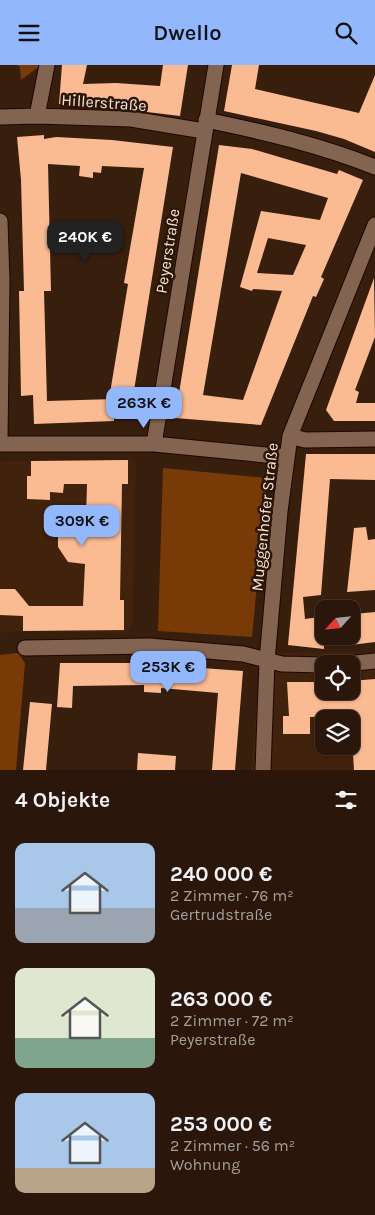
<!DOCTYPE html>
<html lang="de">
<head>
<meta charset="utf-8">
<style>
  body { margin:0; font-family:Karla,sans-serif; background:#321f13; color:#f1f3f6; height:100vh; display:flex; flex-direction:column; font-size:19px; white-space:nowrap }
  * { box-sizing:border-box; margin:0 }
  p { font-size:16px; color:#a59f9c }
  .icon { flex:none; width:28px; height:28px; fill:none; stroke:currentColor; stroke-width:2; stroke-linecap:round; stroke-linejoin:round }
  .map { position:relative; height:705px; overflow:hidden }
  .sheet { display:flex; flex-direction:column; background:#2a160a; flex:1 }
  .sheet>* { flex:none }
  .needle { width:32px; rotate:243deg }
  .controls { position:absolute; left:315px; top:535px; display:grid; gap:10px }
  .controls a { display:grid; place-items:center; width:45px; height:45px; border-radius:10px; background:#2a160a; box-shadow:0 1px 4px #0004,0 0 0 1px #46352b; font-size:25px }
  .price { position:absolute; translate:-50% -42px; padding:0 11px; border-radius:10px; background:#92b7fd; color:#111; font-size:16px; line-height:32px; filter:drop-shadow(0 1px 2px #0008) }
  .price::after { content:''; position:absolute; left:50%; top:30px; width:15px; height:11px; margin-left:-8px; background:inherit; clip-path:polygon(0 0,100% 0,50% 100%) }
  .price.on { background:#222; color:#fff }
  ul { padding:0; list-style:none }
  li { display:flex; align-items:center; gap:15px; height:125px; padding:0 15px }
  li span { display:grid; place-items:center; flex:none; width:140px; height:100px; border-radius:10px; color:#555 }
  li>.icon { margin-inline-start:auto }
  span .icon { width:60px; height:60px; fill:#fffc; stroke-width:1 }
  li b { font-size:21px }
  h2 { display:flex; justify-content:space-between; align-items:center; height:60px; padding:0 15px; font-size:21px }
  header { display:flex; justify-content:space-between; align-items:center; height:65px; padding:0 15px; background:#92b7fd; color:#111; font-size:22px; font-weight:600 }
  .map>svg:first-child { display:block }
</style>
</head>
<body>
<header><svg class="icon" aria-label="menu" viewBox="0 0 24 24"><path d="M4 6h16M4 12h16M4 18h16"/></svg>Dwello<svg class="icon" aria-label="search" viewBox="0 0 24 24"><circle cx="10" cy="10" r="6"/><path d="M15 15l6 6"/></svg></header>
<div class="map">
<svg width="375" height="705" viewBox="0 0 375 705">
  <rect width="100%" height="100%" fill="#381e0d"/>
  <path fill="#41220c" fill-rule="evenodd" d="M 133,395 L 136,399 L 133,558 L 127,568 L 23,566 L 0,568 L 0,396 Z
    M 375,587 L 375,705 L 251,705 L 261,588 ZM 324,599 L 351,599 L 351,626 L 324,626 ZM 324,654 L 351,654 L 351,681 L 324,681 Z"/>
  <path fill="#783b08" d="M 17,0 L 41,0 L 21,15 L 20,2 Z
    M 163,403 L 267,413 L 252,572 L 158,566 Z
    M 18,588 L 25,598 L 16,705 L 0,705 L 0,590 Z"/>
  <path fill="#faba92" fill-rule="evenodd" d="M 62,0 L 87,0 L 83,19 L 116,18 L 160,21 L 163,0 L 188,0 L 180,51 L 114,43 L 59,39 Z
    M 232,0 L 259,0 L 255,24 L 359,48 L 375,10 L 375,87 L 344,74 L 316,66 L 224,46 Z
    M 44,70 L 44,74 L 56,72 L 112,75 L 173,82 L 133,332 L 110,328 L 128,219 L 124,218 L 144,103 L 102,101 L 101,108 L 93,107 L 93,113 L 79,111 L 80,101 L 48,99 L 51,226 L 44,226 L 47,336 L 114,334 L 114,356 L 34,359 L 33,330 L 21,331 L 19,226 L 24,226 L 21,115 L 17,72 Z
    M 219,80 L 252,84 L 337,109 L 339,105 L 363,115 L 321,212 L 324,214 L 316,232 L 313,231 L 261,360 L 175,353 ZM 241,108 L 328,133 L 320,155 L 261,146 L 240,222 L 252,226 L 253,224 L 282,226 L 243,335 L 203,330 ZM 268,173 L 306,180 L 293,210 L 257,208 Z
    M 374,213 L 375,272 L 355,325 L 359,327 L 356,338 L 375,338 L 375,356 L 334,356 L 326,345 Z
    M 306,389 L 375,389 L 375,415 L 330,414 L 321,530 L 303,532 L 305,554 L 319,552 L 318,564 L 324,558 L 324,584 L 288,580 Z
    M 128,395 L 128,419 L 122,419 L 120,535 L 124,535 L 124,565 L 23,566 L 23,551 L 0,550 L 0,524 L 15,524 L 29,541 L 83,541 L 85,499 L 68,497 L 58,482 L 58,468 L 65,463 L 66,453 L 86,455 L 87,419 L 64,419 L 63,428 L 50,427 L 50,435 L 27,434 L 27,411 L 31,411 L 31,396 Z
    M 366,462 L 368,475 L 375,474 L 375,525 L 347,527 L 354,463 Z
    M 375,547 L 375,577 L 351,580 L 351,552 L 354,552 L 354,549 Z
    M 60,598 L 134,598 L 243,606 L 235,705 L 212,705 L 218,628 L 161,623 L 161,628 L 144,627 L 144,620 L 73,621 L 72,643 L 57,642 Z
    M 375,614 L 375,705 L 354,705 L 351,654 L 349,654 L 348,651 L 310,652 L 310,669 L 283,669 L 283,651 L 289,651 L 287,617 L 324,617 L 324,626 L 351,626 L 351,616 Z
    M 30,637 L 52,639 L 46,705 L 23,705 Z
    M 138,688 L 176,691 L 175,705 L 137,705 Z"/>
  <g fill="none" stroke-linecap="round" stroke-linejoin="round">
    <g stroke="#1e0700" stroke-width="17">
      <path id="street" d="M 37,51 L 47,0
        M 0,52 L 37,51 L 131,54 L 204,66
        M 206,55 C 264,67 320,80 375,102
        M 0,156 L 2,216 L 0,375
        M 290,371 L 305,375 L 375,374
        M 0,379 L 154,379 L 286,392
        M 154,379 L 216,0
        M 25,583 L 149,581 L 243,589 L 282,599 L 324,600
        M 346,599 L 375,596
        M 263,705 L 267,596 L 280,446 L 290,371 L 375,160"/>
    </g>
    <use href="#street" stroke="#826451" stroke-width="15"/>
  </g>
  <g text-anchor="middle" stroke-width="5" stroke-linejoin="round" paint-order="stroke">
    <g font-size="16" fill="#f7e5da" stroke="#2d1505">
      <text transform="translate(104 37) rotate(4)" y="6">Hillerstraße</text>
      <text transform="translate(167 186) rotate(-81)" y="6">Peyerstraße</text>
      <text transform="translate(264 452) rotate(-84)" y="6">Muggenhofer Straße</text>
    </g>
  </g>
</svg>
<div class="controls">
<a><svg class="needle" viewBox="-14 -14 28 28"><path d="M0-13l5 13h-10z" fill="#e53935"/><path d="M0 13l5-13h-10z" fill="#a59f9c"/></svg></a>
<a><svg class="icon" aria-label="locate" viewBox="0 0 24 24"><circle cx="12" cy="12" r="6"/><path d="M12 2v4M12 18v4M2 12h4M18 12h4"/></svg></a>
<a><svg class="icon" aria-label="layers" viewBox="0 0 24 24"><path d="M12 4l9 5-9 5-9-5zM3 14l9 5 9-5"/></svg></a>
</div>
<b class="price on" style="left:85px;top:198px">240K €</b>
<b class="price" style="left:144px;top:364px">263K €</b>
<b class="price" style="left:82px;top:482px">309K €</b>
<b class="price" style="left:168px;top:628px">253K €</b>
</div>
<section class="sheet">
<h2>4 Objekte<svg class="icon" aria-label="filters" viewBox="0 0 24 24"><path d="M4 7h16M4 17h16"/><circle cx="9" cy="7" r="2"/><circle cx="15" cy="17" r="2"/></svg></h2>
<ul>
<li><span style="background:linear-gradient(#a9c7e8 65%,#9aa5b1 0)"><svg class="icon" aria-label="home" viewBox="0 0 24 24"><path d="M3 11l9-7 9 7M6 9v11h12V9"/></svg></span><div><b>240 000 €</b><p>2 Zimmer · 76 m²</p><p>Gertrudstraße</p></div></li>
<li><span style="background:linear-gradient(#dfe7d0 70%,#7fa58c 0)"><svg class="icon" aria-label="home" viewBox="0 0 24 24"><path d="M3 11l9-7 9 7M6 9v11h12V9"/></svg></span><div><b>263 000 €</b><p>2 Zimmer · 72 m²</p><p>Peyerstraße</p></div></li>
<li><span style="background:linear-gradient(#a9c7e8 75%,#b9a48a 0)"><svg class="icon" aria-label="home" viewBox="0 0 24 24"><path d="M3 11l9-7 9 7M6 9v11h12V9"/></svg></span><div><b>253 000 €</b><p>2 Zimmer · 56 m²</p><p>Wohnung</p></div></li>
</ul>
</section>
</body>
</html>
